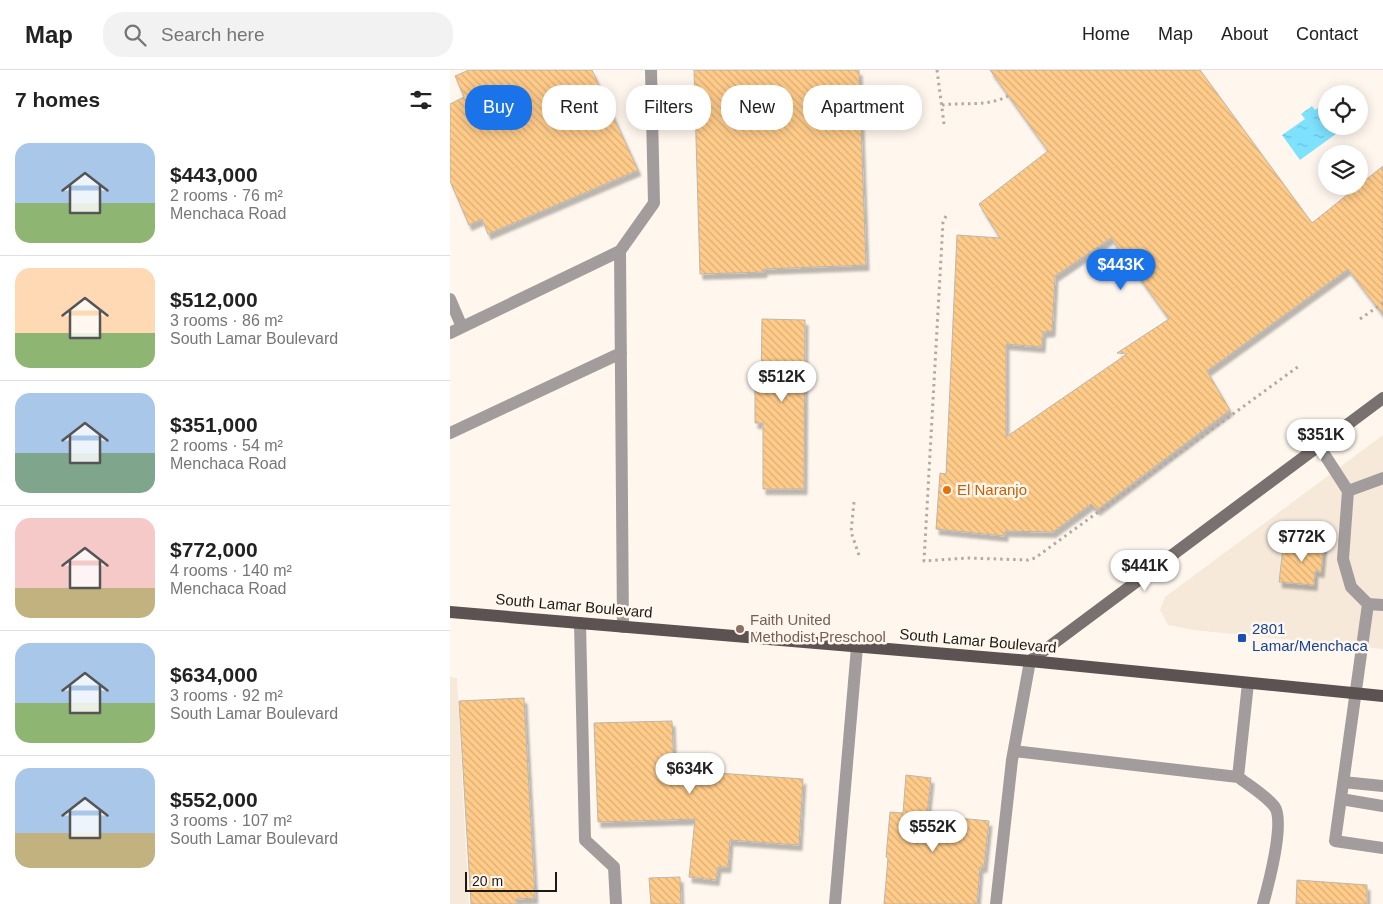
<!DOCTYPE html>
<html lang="en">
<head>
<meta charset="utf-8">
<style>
  body { margin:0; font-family:Arial,sans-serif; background:#f2f2f2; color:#222; height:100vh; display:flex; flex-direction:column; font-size:19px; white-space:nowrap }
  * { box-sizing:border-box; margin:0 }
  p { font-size:16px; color:#767676 }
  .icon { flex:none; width:28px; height:28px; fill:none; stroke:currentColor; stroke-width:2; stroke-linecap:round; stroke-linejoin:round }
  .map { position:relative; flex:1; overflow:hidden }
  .panel { display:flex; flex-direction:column; background:#fff; width:450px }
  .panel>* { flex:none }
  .top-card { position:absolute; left:15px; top:15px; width:475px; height:45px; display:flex; gap:10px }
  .buttons { position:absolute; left:868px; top:15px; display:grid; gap:10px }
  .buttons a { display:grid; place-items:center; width:50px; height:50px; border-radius:50%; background:#fff; box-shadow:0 2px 12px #0003; font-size:25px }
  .scale { position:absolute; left:15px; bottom:12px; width:92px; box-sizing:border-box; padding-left:5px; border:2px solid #1c1916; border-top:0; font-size:14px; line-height:18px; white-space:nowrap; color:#1c1916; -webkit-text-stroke:4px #fff7ee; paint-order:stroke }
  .price { position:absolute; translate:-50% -42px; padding:0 11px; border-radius:18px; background:#fff; color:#222; font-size:16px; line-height:32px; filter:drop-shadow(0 1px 2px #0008) }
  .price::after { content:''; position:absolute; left:50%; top:30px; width:15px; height:11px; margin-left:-8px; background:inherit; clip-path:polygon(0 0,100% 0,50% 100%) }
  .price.on { background:#1a73e8; color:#fff }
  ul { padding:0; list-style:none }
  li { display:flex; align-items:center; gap:15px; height:125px; padding:0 15px }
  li+li { border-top:1px solid #e0e0e0 }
  li span { display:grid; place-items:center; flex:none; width:140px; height:100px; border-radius:15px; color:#555 }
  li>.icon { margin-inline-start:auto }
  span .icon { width:60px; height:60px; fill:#fffc; stroke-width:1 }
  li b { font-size:21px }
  h2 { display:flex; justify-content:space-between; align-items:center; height:60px; padding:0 15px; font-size:21px }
  .chip { padding:0 18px; border-radius:20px; background:#fff; box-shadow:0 2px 12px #0003; font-size:18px; line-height:45px }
  .chip.on { background:#1a73e8; color:#fff }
  header { display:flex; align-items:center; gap:30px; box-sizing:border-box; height:70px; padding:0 25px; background:#fff; border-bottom:1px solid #e0e0e0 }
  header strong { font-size:24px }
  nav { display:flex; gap:28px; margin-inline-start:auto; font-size:18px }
  .search { width:350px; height:45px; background:#f2f2f2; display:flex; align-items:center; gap:12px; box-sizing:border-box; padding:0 18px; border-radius:20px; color:#767676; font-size:19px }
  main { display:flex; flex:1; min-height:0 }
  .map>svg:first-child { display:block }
</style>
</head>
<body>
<header>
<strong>Map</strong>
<div class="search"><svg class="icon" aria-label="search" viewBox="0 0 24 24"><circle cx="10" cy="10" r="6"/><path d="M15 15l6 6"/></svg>Search here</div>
<nav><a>Home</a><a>Map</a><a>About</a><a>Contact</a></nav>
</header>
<main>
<section class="panel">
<h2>7 homes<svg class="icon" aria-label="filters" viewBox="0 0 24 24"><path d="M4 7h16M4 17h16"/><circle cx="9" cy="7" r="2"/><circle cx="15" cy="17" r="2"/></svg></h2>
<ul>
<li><span style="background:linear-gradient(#a9c7e8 60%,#8fb573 0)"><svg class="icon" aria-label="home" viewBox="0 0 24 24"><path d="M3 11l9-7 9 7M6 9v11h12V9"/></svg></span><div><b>$443,000</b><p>2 rooms · 76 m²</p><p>Menchaca Road</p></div></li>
<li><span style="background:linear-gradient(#ffd9b3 65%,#8fb573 0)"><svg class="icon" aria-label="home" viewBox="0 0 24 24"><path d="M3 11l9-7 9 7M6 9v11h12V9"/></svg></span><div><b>$512,000</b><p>3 rooms · 86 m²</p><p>South Lamar Boulevard</p></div></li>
<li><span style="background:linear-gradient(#a9c7e8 60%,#7fa58c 0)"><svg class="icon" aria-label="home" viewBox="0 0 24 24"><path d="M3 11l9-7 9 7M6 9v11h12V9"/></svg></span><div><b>$351,000</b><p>2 rooms · 54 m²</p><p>Menchaca Road</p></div></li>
<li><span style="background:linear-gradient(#f6c9c9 70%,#c2b280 0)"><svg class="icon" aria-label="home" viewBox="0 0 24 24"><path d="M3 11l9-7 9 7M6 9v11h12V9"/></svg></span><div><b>$772,000</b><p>4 rooms · 140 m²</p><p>Menchaca Road</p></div></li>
<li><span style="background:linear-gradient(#a9c7e8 60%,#8fb573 0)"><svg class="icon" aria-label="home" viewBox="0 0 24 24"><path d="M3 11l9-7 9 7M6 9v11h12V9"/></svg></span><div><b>$634,000</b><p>3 rooms · 92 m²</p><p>South Lamar Boulevard</p></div></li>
<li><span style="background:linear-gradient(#a9c7e8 65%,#c2b280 0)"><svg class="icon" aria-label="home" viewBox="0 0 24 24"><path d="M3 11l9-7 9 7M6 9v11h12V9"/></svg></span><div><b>$552,000</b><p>3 rooms · 107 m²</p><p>South Lamar Boulevard</p></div></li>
</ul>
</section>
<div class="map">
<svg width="933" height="834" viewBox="0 0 933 834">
  <defs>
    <pattern id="water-ripples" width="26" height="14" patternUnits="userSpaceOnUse" patternTransform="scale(1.25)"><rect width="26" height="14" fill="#7ee1fe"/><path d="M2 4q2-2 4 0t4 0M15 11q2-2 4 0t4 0" fill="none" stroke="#6cc0d9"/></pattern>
    <pattern id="building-back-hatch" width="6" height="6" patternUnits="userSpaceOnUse" patternTransform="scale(1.25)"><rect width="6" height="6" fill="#ffcb89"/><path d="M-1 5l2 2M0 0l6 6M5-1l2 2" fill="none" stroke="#daae76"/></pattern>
    <filter id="shadow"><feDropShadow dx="3" dy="5.5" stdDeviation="1" flood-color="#0004"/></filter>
  </defs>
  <rect width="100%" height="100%" fill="#fff7ee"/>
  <path fill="#f6e9da" d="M 933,365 L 933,579 L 743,560 L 718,555 L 710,540 L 715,527 Z
    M 0,607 L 7,608 L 19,834 L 0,834 Z"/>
  <path fill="url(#water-ripples)" d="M 876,32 L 876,56 L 897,56 L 850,90 L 832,65 L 855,49 L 851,44 L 862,36 L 865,40 Z"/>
  <path fill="url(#building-back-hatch)" stroke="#bdb6ad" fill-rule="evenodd" filter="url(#shadow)" d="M 19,0 L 142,0 L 188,100 L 38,164 L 32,149 L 19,155 L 0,111 L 0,34 L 14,27 L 5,6 Z
    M 244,0 L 409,0 L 416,195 L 314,199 L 314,202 L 250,204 Z
    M 540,0 L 750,0 L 862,153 L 933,96 L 933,245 L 898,199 L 757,301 L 780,340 L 647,440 L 641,434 L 603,462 L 555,461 L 555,466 L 486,459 L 490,403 L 496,404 L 507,165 L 550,168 L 529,134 L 598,81 ZM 661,168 L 719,249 L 667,283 L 677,284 L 556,367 L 556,274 L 592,277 L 593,262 L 602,261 L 605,206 Z
    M 312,249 L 355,250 L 354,419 L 313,419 L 313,353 L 305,353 L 305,316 L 311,316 Z
    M 846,470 L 874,472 L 871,502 L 865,501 L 864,515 L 829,512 L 833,478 L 845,479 Z
    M 74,628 L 85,828 L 66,829 L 67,834 L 21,834 L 9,631 Z
    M 222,651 L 224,700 L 353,709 L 349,775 L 280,770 L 278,797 L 268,797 L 266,810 L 239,807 L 245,749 L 148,752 L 144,653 Z
    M 456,705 L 481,708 L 477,745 L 539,751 L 534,797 L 530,797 L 527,834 L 434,834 L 438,788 L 436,787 L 440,742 L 453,743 Z
    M 230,807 L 231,834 L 201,834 L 199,808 Z
    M 847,810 L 917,815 L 917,834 L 846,834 Z"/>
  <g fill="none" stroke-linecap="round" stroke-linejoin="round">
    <path stroke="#b1aba4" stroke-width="3" stroke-dasharray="2.5 4" stroke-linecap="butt" d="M 487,0 L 494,54
      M 492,35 C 514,32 537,37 558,26
      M 496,146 L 493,152 L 474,491 L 517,488 L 578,490 L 585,488 L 849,296
      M 910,249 L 933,233
      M 404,432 L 401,462 L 410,488"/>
    <path stroke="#a29c9c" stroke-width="12" d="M 0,229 L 12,257
      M 0,263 L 170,181
      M 0,363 L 171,283
      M 869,376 L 898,421 L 893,489 L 901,517 L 918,534 L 933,535
      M 898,421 L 933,408
      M 918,534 L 885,771 L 933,778
      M 130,553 L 135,770 L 164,797 L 166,834
      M 173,557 L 170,181 L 204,133 L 201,0
      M 564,681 L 788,707 L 798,613
      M 788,707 C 800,716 815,725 824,736 C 836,750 818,816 813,834
      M 893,712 L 933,716
      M 891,729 L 933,736
      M 385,834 L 407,577
      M 546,834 L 562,690 L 580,591"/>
    <path stroke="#797170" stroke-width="12" d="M 580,591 L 933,328"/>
    <path stroke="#5c5252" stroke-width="12" d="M 0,542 L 580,591 L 933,626"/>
  </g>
  <circle fill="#e8710a" stroke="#fff7ee" stroke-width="2" cx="497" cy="420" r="5"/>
  <circle fill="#8d6e63" stroke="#fff7ee" stroke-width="2" cx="290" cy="559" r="5"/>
  <rect fill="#1a4fb4" stroke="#fff7ee" stroke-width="2" x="787" y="563" width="10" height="10" rx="2.5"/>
  <g text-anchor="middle" stroke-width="5" stroke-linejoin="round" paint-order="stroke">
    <g font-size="15" fill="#c56008" stroke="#fff7ee" text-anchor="start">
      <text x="507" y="425">El Naranjo</text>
    </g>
    <g font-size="15" fill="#1c1916" stroke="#fff7ee">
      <text transform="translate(124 536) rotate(5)" y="5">South Lamar Boulevard</text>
      <text transform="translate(528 571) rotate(5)" y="5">South Lamar Boulevard</text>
    </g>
    <g font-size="15" fill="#785e54" stroke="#fff7ee" text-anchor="start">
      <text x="300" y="555">Faith United<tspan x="300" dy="17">Methodist Preschool</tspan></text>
    </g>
    <g font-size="15" fill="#164399" stroke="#fff7ee" text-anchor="start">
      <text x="802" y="564">2801<tspan x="802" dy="17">Lamar/Menchaca</tspan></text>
    </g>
  </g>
</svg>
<div class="buttons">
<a><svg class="icon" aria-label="locate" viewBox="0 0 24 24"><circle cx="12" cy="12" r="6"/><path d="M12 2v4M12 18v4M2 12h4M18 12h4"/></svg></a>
<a><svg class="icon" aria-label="layers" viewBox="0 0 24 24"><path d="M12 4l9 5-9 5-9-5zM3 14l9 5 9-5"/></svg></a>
</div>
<div class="scale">20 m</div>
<b class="price on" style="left:671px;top:221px">$443K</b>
<b class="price" style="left:332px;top:333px">$512K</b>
<b class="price" style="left:871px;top:391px">$351K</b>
<b class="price" style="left:852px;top:493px">$772K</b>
<b class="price" style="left:695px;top:522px">$441K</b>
<b class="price" style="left:240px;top:725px">$634K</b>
<b class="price" style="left:483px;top:783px">$552K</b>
<div class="top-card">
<a class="chip on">Buy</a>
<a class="chip">Rent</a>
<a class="chip">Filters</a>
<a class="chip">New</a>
<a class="chip">Apartment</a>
</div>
</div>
</main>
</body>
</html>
